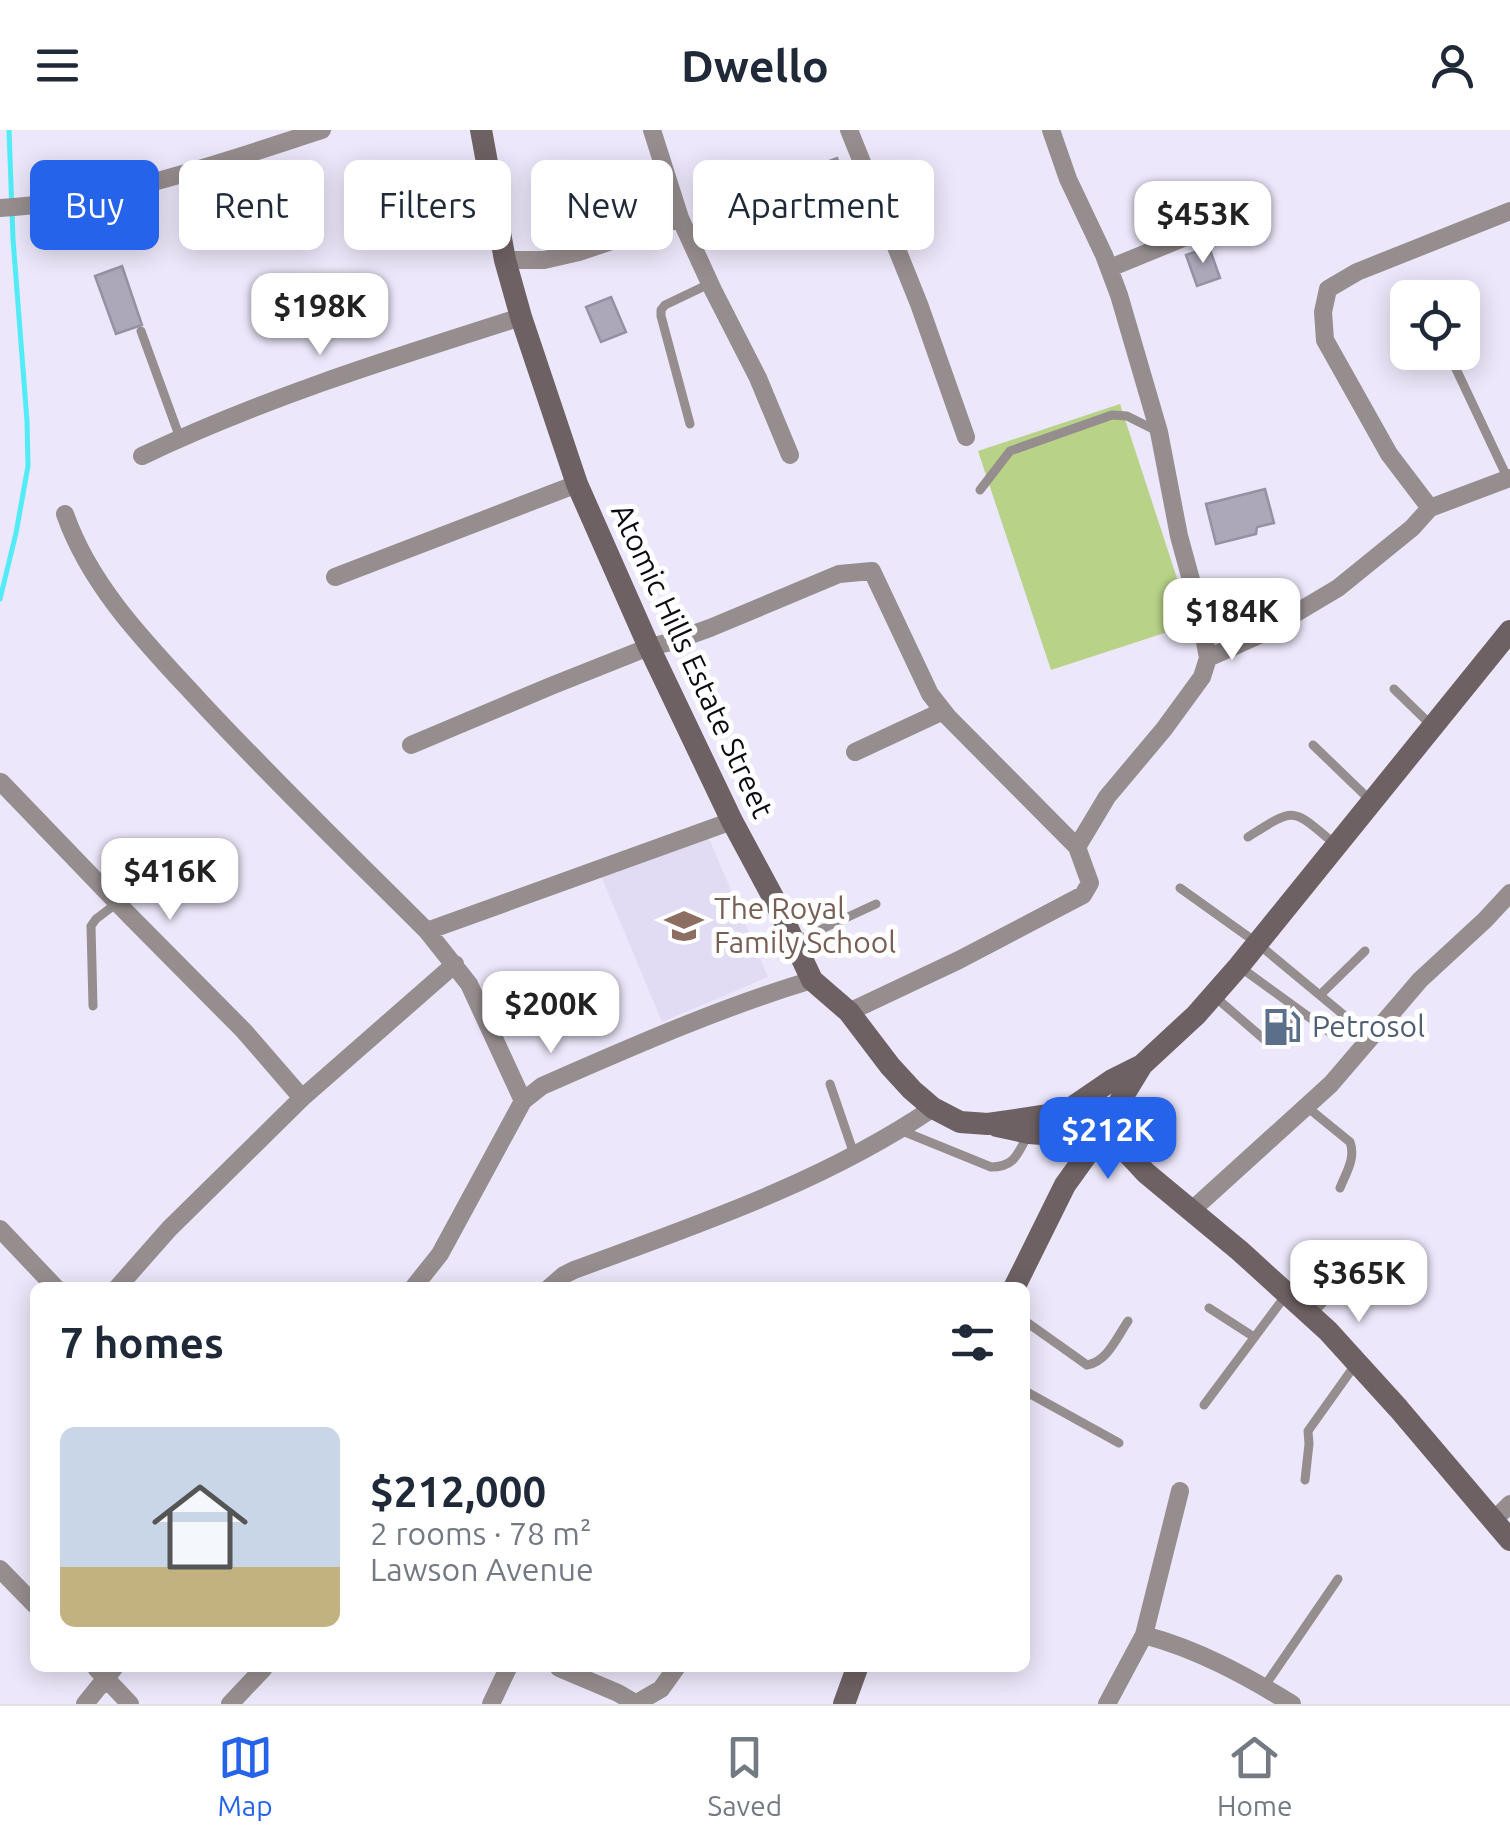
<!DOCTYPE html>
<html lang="en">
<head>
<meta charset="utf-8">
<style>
  body { margin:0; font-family:Ubuntu,sans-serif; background:#f2f2f3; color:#1f2937; height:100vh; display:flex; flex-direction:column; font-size:38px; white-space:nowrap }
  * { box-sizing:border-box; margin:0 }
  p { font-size:32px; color:#747a83 }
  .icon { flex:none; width:55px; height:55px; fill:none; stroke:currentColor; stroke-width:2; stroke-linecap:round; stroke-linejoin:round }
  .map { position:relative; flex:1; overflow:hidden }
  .panel { position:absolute; left:30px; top:1152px; width:1000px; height:390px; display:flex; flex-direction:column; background:#fff; border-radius:15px; box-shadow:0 5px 25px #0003 }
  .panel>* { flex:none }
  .top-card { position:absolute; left:30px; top:30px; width:1000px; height:90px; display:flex; gap:20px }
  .fabs { position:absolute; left:1390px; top:150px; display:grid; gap:20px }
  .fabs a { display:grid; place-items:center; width:90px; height:90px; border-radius:15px; background:#fff; box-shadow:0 5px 25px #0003; font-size:50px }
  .price { position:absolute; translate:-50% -85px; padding:0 22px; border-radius:20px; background:#fff; color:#222; font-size:32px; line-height:65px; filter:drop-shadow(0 2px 5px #0008) }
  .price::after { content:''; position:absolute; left:50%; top:60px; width:30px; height:22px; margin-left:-15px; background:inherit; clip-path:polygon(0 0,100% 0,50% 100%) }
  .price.on { background:#2563eb; color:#fff }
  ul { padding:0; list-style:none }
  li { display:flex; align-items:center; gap:30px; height:250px; padding:0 30px }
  li span { display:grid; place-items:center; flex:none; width:280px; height:200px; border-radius:15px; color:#555 }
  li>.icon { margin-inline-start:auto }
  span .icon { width:120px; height:120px; fill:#fffc; stroke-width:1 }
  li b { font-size:42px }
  h2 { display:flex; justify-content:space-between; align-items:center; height:120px; padding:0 30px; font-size:42px }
  .pill { padding:0 35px; border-radius:15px; background:#fff; box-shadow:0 5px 25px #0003; font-size:35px; line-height:90px }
  .pill.on { background:#2563eb; color:#fff }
  header { display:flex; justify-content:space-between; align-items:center; height:130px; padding:0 30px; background:#fff; font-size:45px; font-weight:700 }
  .menu { display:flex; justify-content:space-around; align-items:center; height:140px; border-top:2px solid #e0e1e3; background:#fff; font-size:28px; color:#747a83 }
  .menu a { display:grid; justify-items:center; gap:5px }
  .menu .on { color:#2563eb }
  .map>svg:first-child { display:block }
</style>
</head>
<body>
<header><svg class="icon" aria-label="menu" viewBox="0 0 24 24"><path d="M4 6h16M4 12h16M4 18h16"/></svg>Dwello<svg class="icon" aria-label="person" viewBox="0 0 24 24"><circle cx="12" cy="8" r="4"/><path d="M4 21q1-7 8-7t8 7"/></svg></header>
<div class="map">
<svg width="1510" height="1574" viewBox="0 0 1510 1574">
  <rect width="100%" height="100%" fill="#ece7fa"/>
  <path fill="#e2dbf4" d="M 707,704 L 768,847 L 662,892 L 601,746 Z"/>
  <path fill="#b8d388" d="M 1120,274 L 1192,494 L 1051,540 L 978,321 Z"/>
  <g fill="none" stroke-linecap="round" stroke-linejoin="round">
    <path stroke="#51ecf6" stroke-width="5" d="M 0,469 L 16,403 L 28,336 L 27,291 L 13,109 L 9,0"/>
  </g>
  <path fill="#aca7b9" stroke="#9691a2" stroke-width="2.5" d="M 837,28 L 851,65 L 785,89 L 771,53 Z
    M 1209,117 L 1220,148 L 1197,156 L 1186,125 Z
    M 122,136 L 142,195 L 116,204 L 95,146 Z
    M 611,167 L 626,202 L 601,212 L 586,177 Z
    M 1265,359 L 1274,393 L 1257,397 L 1256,404 L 1216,414 L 1206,374 Z"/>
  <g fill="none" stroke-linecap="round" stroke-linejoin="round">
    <path stroke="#968d8e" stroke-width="9" d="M 141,201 L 180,308
      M 1448,222 L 1508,349
      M 690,294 L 661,186 L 661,180 L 665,175 L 709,154
      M 980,360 L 1010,321 L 1112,285 L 1127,286 L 1157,301
      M 1394,559 L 1431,595
      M 1313,615 L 1370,670
      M 1248,707 C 1297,676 1291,678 1335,714
      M 1180,758 L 1257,813 L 1357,896
      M 796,811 L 876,774
      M 1240,837 L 1335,906
      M 1320,865 L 1365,821
      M 1214,866 L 1265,910 C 1284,912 1291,895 1301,882
      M 93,876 L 91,796 L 96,789 L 117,773
      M 830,954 L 854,1024
      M 1307,977 L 1350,1012 C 1356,1028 1346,1043 1340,1058
      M 900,1000 L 991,1037 C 1015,1037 1017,1024 1028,1005
      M 1209,1178 L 1254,1207
      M 1313,1183 L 1368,1126
      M 1025,1191 L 1087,1235 C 1107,1232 1117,1207 1128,1191
      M 1025,1261 L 1119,1313
      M 1204,1275 L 1286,1165
      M 1305,1350 L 1309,1314 L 1308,1301 L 1355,1235
      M 1264,1557 L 1338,1449"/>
    <path stroke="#968d8e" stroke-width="18" d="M 652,0 L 680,88 L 713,160 L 758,248 L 790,325
      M 849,0 L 919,174 L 966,307
      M 0,78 C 111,72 216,34 322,0
      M 505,130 L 544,130 L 579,122 L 680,88
      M 1110,138 L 1205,99
      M 142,326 C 264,268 392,228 521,187
      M 1430,378 L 1389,324 L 1325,210 L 1323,182 L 1328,159 L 1357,142 L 1510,81
      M 65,384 C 90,456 146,513 197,568 C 271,648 350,724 427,801 L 469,854 L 523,971
      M 335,447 L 577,354
      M 1208,528 L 1259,505 L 1338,458 L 1412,398 L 1430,378 L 1510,348
      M 411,615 L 551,556 L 649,517 L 671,512 L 710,498 L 839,444 L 872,441 L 930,564 L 948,587 L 1077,717
      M 855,622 L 943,581
      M 1,652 L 130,786 L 244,901 L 302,968
      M 427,801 L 732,691
      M 849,882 L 959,830 L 1083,765 L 1090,753 L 1077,717 L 1107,667 L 1164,599 L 1202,547 L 1208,528 L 1199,479 L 1179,406 L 1159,302 L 1119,165 L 1104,125 L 1068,49 L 1051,0
      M 1191,1081 L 1331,954 L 1420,850 L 1485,790 L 1510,763
      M 0,1099 L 56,1158
      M 117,1158 L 169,1099 L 302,968 L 455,834
      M 413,1158 L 440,1124 L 523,971 L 542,956 C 631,917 719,878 812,850
      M 549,1158 L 564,1145 L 574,1140 C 696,1095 824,1052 933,978
      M 1493,1391 L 1510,1374
      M 0,1439 L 35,1475
      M 1144,1505 C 1197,1519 1245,1545 1292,1574
      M 96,1538 L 130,1574
      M 559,1538 L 618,1563 L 635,1573
      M 85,1574 L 114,1538
      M 230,1574 L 264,1538
      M 491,1574 L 508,1538
      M 635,1574 L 661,1559 L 676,1538
      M 1107,1574 L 1144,1505 L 1180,1361"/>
    <path stroke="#6e6163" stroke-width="22" d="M 481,0 L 505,130 L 521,187 L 577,354 L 649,517 L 732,691 L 774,769 L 812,850 L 849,882 L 890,936 L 912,960 L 933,978 L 960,992 L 988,994 L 1068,982
      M 1081,972 C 1096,971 1103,977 1109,989 L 1105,1005 L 1093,1016 L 1076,1013 L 1068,1006 L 1065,990 L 1071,978 L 1112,950 L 1142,935 L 1196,885 L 1239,836 L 1510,501
      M 1109,989 L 1142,935
      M 997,996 L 1029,1003 L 1068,1006
      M 1107,1001 L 1146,1043 L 1240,1121 L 1328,1201 L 1398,1278 L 1510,1410
      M 1014,1158 L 1065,1055 L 1093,1016
      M 844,1574 L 857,1538"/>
  </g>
  <defs>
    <g id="school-bare" transform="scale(3)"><path d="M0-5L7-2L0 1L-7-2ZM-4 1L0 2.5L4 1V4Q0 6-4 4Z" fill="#8d6e63" stroke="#fff" stroke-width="2.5" paint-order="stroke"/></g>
    <g id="fuel-bare" transform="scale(3)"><path d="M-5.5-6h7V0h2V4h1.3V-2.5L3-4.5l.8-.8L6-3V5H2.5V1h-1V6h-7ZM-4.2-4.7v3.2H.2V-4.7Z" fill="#5c6f8a" stroke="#fff" stroke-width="2.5" paint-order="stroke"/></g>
  </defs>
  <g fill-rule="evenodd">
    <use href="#school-bare" x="684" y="796"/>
    <use href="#fuel-bare" x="1282" y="897"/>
  </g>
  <g text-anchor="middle" stroke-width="10" stroke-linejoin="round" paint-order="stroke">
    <g font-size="30" fill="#0d0b11" stroke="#fff">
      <text transform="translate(692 531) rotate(65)" y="10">Atomic Hills Estate Street</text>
    </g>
    <g font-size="30" fill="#785e54" stroke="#fff" text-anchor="start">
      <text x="714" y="789">The Royal<tspan x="714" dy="34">Family School</tspan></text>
    </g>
    <g font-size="30" fill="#4e5e75" stroke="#fff" text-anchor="start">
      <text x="1312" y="907">Petrosol</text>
    </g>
  </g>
</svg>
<div class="fabs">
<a><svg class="icon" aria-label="locate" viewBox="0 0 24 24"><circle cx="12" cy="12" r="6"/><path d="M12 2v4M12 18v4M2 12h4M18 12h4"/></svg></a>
</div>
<b class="price" style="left:1203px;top:136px">$453K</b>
<b class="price" style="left:320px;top:228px">$198K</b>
<b class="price" style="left:1232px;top:533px">$184K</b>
<b class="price" style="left:170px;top:793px">$416K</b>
<b class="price" style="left:551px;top:926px">$200K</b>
<b class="price on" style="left:1108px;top:1052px">$212K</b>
<b class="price" style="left:1359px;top:1195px">$365K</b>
<div class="top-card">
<a class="pill on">Buy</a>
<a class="pill">Rent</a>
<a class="pill">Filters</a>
<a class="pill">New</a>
<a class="pill">Apartment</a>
</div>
<section class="panel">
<h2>7 homes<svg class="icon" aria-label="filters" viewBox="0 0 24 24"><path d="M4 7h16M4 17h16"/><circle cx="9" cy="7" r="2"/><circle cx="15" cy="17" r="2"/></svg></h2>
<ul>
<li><span style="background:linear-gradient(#c9d6e8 70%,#c2b280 0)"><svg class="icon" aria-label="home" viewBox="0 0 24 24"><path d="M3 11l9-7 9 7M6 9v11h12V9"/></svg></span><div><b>$212,000</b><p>2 rooms · 78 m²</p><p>Lawson Avenue</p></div></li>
</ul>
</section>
</div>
<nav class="menu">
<a class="on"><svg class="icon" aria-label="map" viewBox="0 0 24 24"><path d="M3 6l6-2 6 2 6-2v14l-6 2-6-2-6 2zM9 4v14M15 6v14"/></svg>Map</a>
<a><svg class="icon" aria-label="saved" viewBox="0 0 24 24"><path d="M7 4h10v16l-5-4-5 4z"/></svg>Saved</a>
<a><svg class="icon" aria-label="home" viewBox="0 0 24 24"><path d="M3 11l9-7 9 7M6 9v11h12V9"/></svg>Home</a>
</nav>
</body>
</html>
